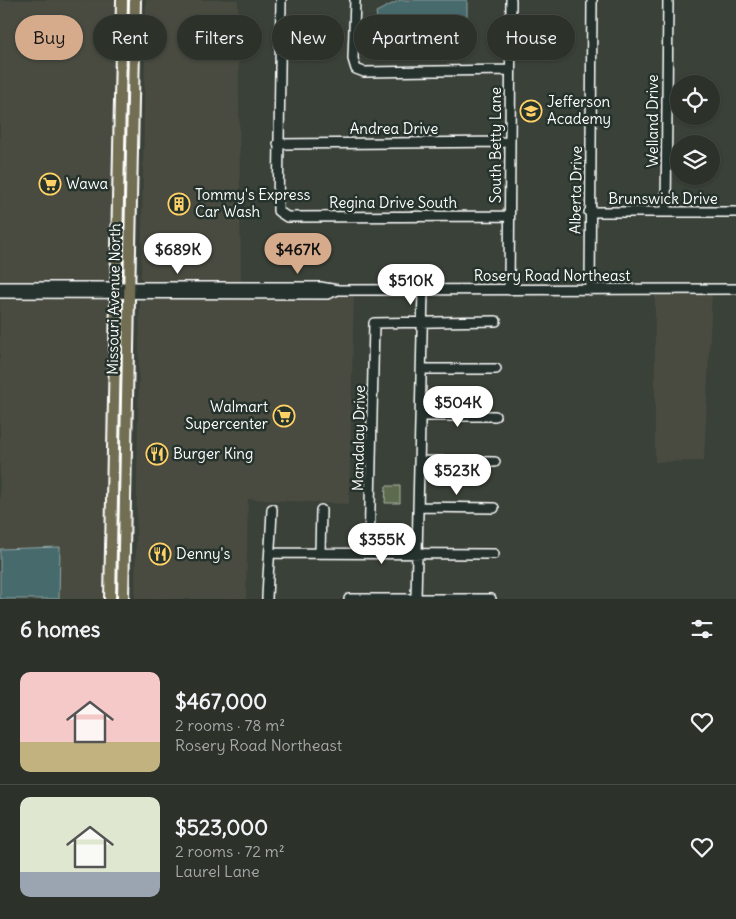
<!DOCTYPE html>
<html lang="en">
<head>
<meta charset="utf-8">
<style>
  body { margin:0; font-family:Delius,sans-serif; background:#343932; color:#f1f3f6; height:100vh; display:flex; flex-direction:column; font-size:19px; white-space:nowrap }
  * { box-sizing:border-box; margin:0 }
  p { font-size:16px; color:#a6a9a8 }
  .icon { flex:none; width:28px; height:28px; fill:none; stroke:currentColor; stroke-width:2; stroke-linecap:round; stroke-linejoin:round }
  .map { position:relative; height:599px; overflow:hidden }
  .sheet { display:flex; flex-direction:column; background:#2c312a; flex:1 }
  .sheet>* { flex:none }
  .top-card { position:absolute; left:15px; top:15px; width:706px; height:45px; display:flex; gap:10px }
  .fabs { position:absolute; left:670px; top:75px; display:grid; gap:10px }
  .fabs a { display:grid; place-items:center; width:50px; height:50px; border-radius:50%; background:#2c312a; box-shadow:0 1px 4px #0004,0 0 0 1px #484c47; font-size:25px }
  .price { position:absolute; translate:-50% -42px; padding:0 11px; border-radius:18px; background:#fff; color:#222; font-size:16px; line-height:32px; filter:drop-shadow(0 1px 2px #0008) }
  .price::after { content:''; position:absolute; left:50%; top:30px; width:15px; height:11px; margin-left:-8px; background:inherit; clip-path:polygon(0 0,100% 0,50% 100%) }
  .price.current { background:#d6ab8b; color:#111 }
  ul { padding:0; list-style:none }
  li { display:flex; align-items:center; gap:15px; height:125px; padding:0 20px }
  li+li { border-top:1px solid #484c47 }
  li span { display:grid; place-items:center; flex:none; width:140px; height:100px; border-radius:10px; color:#555 }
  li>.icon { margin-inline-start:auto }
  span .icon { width:60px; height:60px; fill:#fffc; stroke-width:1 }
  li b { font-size:21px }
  h2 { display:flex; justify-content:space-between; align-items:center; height:60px; padding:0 20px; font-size:21px }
  .chip { padding:0 18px; border-radius:22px; background:#2c312a; box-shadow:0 1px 4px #0004,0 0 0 1px #484c47; font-size:18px; line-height:45px }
  .chip.current { background:#d6ab8b; color:#111 }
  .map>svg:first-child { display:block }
</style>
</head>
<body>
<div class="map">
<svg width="736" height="599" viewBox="0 0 736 599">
  <rect width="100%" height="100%" fill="#3a4138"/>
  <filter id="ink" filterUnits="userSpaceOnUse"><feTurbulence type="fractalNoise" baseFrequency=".02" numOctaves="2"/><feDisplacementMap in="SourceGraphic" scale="10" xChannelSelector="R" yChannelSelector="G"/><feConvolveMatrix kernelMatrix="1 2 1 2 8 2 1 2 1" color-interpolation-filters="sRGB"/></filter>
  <g filter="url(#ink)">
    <path fill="#484b40" d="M 0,0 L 119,0 L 113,283 L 0,283 Z
      M 146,0 L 238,0 L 241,281 L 295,283 L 141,283 Z
      M 655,293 L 712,293 L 704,461 L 655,462 Z
      M 338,294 L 354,294 L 349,504 L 248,499 L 246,599 L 135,599 L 140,298 L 327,298 Z
      M 0,297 L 113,297 L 107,599 L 59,599 L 60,547 L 0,549 Z"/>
    <path fill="#5c6b4d" stroke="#aeb5a6" d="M 386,486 L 400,486 L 400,503 L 385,503 Z"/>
    <path fill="#476a6d" stroke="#91a6a7" d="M 400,0 L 467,0 L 467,28 L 452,29 L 411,27 L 379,30 L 376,12 Z
      M 60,547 L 59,599 L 0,599 L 0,549 Z"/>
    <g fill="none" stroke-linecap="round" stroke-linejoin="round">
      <g stroke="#fff" stroke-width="12">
        <path id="minor" d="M 281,0 L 278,211 L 287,217 L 509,216
          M 355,0 L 353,59 L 356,69 L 364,72 L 510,70
          M 278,144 L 510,142
          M 589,212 L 736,212
          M 666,212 L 668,0
          M 0,287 L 320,287 L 338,290 L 736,289
          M 509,290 L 511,0
          M 590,290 L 592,0
          M 0,293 L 327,294 L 338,290
          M 422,369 L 496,369
          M 421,416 L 495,416
          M 420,461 L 495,462
          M 419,507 L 494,508
          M 270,553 L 494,554
          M 320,553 L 321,510
          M 369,553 L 374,323 L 496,321
          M 267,599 C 268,569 271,539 272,509
          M 349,599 L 491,599
          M 416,599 L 423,290"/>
      </g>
      <g stroke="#fff" stroke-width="14">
        <path id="major" d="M 110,599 L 122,0
          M 123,599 L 135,0"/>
      </g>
      <use href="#minor" stroke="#26332d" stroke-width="9"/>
      <use href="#major" stroke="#726e52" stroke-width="10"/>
    </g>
  </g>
  <defs>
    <g id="school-ring" transform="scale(1.125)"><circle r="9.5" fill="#26332d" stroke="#ffd166" stroke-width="1.5"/><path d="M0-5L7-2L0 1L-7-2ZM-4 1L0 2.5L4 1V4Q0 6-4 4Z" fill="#ffd166"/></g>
    <g id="supermarket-ring" transform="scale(1.125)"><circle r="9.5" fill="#26332d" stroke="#ffd166" stroke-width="1.5"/><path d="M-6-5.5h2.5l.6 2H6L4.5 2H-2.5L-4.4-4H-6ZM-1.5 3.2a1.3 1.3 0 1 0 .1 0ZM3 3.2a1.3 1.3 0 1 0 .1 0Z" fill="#ffd166"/></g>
    <g id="building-ring" transform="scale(1.125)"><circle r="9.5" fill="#26332d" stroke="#ffd166" stroke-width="1.5"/><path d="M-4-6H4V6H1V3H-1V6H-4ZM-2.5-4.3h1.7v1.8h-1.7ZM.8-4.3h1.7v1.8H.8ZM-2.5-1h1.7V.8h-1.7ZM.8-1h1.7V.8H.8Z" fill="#ffd166"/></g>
    <g id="restaurant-ring" transform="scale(1.125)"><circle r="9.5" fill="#26332d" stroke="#ffd166" stroke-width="1.5"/><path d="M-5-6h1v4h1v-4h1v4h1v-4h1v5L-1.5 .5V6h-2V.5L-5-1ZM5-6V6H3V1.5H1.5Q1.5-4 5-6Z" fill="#ffd166"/></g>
  </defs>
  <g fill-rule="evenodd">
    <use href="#school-ring" x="531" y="111"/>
    <use href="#supermarket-ring" x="50" y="184"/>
    <use href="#building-ring" x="179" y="204"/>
    <use href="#supermarket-ring" x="284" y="416"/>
    <use href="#restaurant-ring" x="157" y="454"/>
    <use href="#restaurant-ring" x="160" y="554"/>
  </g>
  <g text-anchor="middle" stroke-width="5" stroke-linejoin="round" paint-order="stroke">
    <g font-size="15" fill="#fff" stroke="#26332d" text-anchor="start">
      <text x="547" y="107">Jefferson<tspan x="547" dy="17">Academy</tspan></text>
      <text x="66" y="189">Wawa</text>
      <text x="195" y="200">Tommy's Express<tspan x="195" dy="17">Car Wash</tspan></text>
      <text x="268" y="412" text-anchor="end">Walmart<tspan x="268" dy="17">Supercenter</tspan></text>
      <text x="173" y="459">Burger King</text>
      <text x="176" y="559">Denny's</text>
    </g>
    <g font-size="15" fill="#fff" stroke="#26332d">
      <text transform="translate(653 121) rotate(-90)" y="5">Welland Drive</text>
      <text x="394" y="134">Andrea Drive</text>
      <text transform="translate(496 145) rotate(-90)" y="5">South Betty Lane</text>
      <text transform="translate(576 190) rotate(-89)" y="5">Alberta Drive</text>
      <text x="663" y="204">Brunswick Drive</text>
      <text x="393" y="208">Regina Drive South</text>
      <text x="552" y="281">Rosery Road Northeast</text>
      <text transform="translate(114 299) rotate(-89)" y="5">Missouri Avenue North</text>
      <text transform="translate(359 438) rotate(-89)" y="5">Mandalay Drive</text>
    </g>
  </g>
</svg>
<div class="fabs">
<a><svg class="icon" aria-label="locate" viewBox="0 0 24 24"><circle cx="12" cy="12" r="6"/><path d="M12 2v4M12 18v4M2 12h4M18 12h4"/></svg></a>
<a><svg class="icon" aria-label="layers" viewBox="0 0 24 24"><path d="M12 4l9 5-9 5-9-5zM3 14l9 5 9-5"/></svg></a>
</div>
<b class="price" style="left:178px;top:275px">$689K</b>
<b class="price current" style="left:298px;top:275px">$467K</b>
<b class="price" style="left:411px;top:306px">$510K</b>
<b class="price" style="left:458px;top:428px">$504K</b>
<b class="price" style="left:457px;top:496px">$523K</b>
<b class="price" style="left:382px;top:565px">$355K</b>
<div class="top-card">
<a class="chip current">Buy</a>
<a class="chip">Rent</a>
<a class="chip">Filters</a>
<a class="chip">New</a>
<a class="chip">Apartment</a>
<a class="chip">House</a>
</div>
</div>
<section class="sheet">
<h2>6 homes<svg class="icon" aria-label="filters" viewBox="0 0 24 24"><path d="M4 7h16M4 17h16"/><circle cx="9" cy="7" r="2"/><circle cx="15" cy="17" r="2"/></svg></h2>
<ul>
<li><span style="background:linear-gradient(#f6c9c9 70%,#c2b280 0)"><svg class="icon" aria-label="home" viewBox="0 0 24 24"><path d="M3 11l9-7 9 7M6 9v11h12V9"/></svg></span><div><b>$467,000</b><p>2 rooms · 78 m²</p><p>Rosery Road Northeast</p></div><svg class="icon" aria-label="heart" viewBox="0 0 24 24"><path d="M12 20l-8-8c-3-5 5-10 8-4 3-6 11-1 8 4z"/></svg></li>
<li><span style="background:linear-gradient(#dfe7d0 75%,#9aa5b1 0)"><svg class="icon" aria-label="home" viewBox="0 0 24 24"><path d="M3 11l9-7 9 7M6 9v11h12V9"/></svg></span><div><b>$523,000</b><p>2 rooms · 72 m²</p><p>Laurel Lane</p></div><svg class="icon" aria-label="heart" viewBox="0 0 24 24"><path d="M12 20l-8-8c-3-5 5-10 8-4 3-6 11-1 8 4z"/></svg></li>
</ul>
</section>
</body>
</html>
